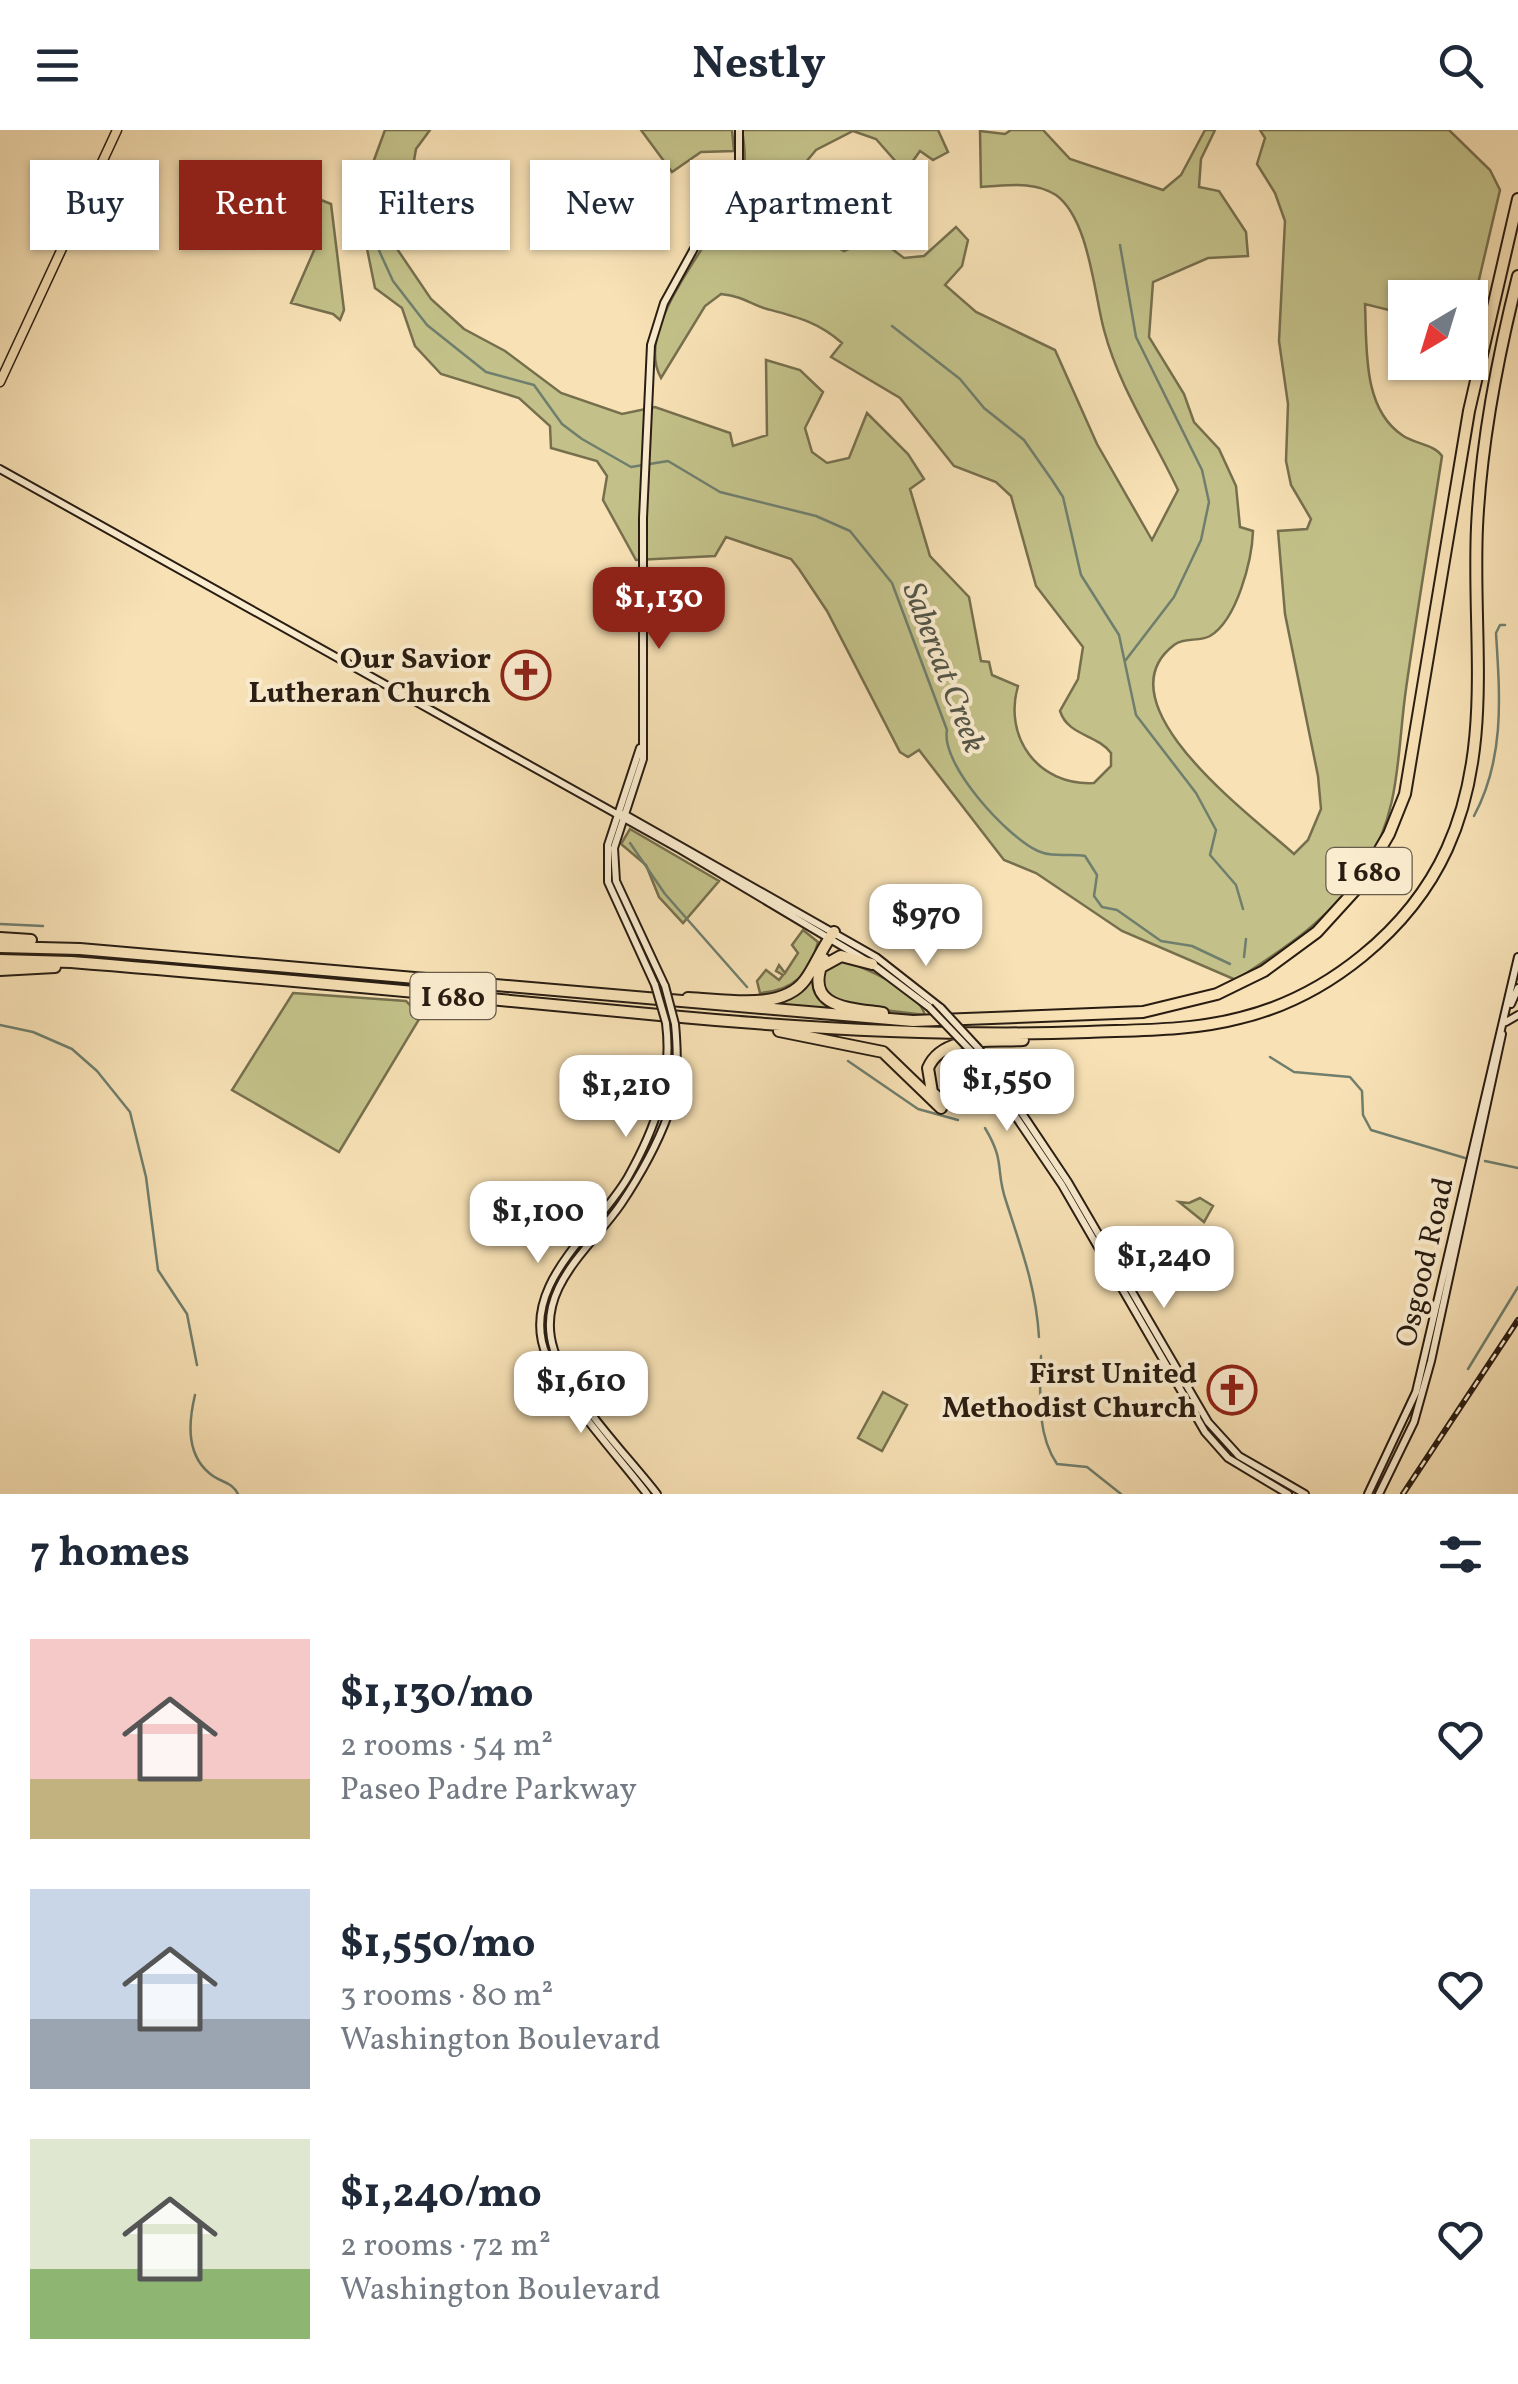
<!DOCTYPE html>
<html lang="en">
<head>
<meta charset="utf-8">
<style>
  body { margin:0; font-family:Vollkorn,serif; background:#f2f2f3; color:#1f2937; height:100vh; display:flex; flex-direction:column; font-size:38px; white-space:nowrap }
  * { box-sizing:border-box; margin:0 }
  p { font-size:32px; color:#747a83 }
  .icon { flex:none; width:55px; height:55px; fill:none; stroke:currentColor; stroke-width:2; stroke-linecap:round; stroke-linejoin:round }
  .map { position:relative; height:1364px; overflow:hidden }
  .side { display:flex; flex-direction:column; background:#fff; flex:1 }
  .side>* { flex:none }
  .guide { position:absolute; left:30px; top:30px; width:1000px; height:90px; display:flex; gap:20px }
  .needle { width:65px; rotate:218deg }
  .controls { position:absolute; left:1388px; top:150px; display:grid; gap:20px }
  .controls a { display:grid; place-items:center; width:100px; height:100px; border-radius:0px; background:#fff; box-shadow:0 2px 8px #0004; font-size:50px }
  .price { position:absolute; translate:-50% -85px; padding:0 22px; border-radius:20px; background:#fff; color:#222; font-size:32px; line-height:65px; filter:drop-shadow(0 2px 5px #0008) }
  .price::after { content:''; position:absolute; left:50%; top:60px; width:30px; height:22px; margin-left:-15px; background:inherit; clip-path:polygon(0 0,100% 0,50% 100%) }
  .price.selected { background:#8f2418; color:#fff }
  ul { padding:0; list-style:none }
  li { display:flex; align-items:center; gap:30px; height:250px; padding:0 30px }
  li span { display:grid; place-items:center; flex:none; width:280px; height:200px; border-radius:0px; color:#555 }
  li>.icon { margin-inline-start:auto }
  span .icon { width:120px; height:120px; fill:#fffc; stroke-width:1 }
  li b { font-size:42px }
  h2 { display:flex; justify-content:space-between; align-items:center; height:120px; padding:0 30px; font-size:42px }
  .pill { padding:0 35px; border-radius:0px; background:#fff; box-shadow:0 2px 8px #0004; font-size:35px; line-height:90px }
  .pill.selected { background:#8f2418; color:#fff }
  header { display:flex; justify-content:space-between; align-items:center; height:130px; padding:0 30px; background:#fff; font-size:45px; font-weight:700 }
  .map>svg:first-child { display:block }
</style>
</head>
<body>
<header><svg class="icon" aria-label="menu" viewBox="0 0 24 24"><path d="M4 6h16M4 12h16M4 18h16"/></svg>Nestly<svg class="icon" aria-label="search" viewBox="0 0 24 24"><circle cx="10" cy="10" r="6"/><path d="M15 15l6 6"/></svg></header>
<div class="map">
<svg width="1518" height="1364" viewBox="0 0 1518 1364">
  <rect width="100%" height="100%" fill="#f7e1b5"/>
  <filter id="stains"><feTurbulence type="fractalNoise" baseFrequency=".002" numOctaves="4"/><feColorMatrix values="0 0 0 0 .2 0 0 0 0 .09 0 0 0 0 .02 0 0 0 .5 -.17"/></filter>
  <radialGradient id="worn" r=".72"><stop offset=".6" stop-color="#630" stop-opacity="0"/><stop offset="1" stop-color="#630" stop-opacity=".3"/></radialGradient>
  <path fill="#c3c189" stroke="#766f4e" stroke-width="2.5" d="M 385,0 L 430,0 L 416,19 L 410,54 L 398,79 L 376,86 L 364,98 L 372,72 L 357,54 L 367,49 Z
    M 641,0 L 732,0 L 734,21 L 701,22 L 672,42 Z
    M 742,0 L 938,0 L 948,22 L 933,30 L 920,21 L 905,42 L 876,9 L 853,1 L 816,20 L 780,63 L 788,89 L 844,121 L 876,107 L 904,128 L 924,126 L 956,97 L 968,110 L 962,136 L 945,155 L 976,182 L 1055,220 L 1097,314 L 1152,410 L 1178,360 C 1153,307 1119,257 1104,200 C 1094,163 1089,89 1056,65 C 1033,50 1006,56 981,57 L 980,1 L 1005,4 L 1011,0 L 1043,0 L 1070,29 L 1163,60 L 1181,45 L 1205,0 L 1215,0 L 1201,29 L 1199,57 L 1219,61 L 1246,102 L 1248,126 L 1208,128 L 1153,152 L 1149,207 L 1184,264 L 1194,292 L 1219,319 L 1236,356 L 1240,397 L 1253,401 C 1252,430 1237,490 1210,506 C 1199,512 1184,507 1174,515 C 1097,574 1256,689 1294,724 L 1308,710 L 1321,679 L 1318,646 L 1285,484 L 1278,401 L 1307,399 L 1311,389 L 1291,355 L 1286,331 L 1288,274 L 1279,211 L 1285,91 L 1275,63 L 1257,34 L 1265,8 L 1260,0 L 1449,0 L 1490,40 L 1500,60 L 1470,188 L 1470,168 L 1405,168 L 1405,184 L 1365,174 C 1367,217 1362,278 1402,305 C 1414,314 1434,314 1442,326 C 1430,404 1417,482 1406,559 C 1397,621 1401,681 1366,735 C 1333,787 1287,817 1236,850 L 1122,801 L 1036,743 L 1004,730 L 919,620 L 908,627 L 900,622 L 827,481 L 799,439 L 791,429 L 726,407 L 715,426 L 636,430 L 603,370 L 607,346 L 597,331 L 551,318 L 550,296 L 519,268 L 441,244 L 415,216 L 402,178 L 375,158 L 363,99 L 378,101 L 391,110 L 431,169 L 464,199 L 505,221 L 561,263 L 622,284 L 655,277 L 730,303 L 733,316 L 767,305 L 766,230 L 800,240 L 823,262 L 805,298 L 812,322 L 827,333 L 849,328 L 867,283 L 908,324 L 924,349 L 910,359 L 930,426 L 969,467 L 981,531 L 989,532 L 992,545 L 1018,556 C 1003,607 1038,656 1094,653 L 1111,636 L 1111,623 C 1097,604 1068,606 1060,581 L 1078,549 L 1083,517 L 1036,456 L 1011,366 L 996,352 L 954,336 L 900,268 L 831,227 L 842,213 C 818,192 797,187 767,179 C 749,174 746,167 721,164 L 705,176 L 661,248 C 629,191 733,95 744,39 C 746,26 744,12 742,0 Z
    M 316,68 L 331,74 L 344,180 L 340,190 L 333,184 L 291,173 L 319,109 Z
    M 630,699 L 719,751 L 683,793 L 659,767 L 646,735 L 621,714 Z
    M 803,800 L 818,812 C 810,844 793,861 760,863 L 757,851 L 766,840 L 779,850 L 783,845 L 776,841 L 779,835 L 785,843 L 798,823 L 792,815 Z
    M 838,829 C 862,836 918,860 925,885 L 842,875 L 826,866 L 823,842 Z
    M 814,845 L 831,880 L 781,875 Z
    M 293,863 L 406,871 L 421,886 L 339,1022 L 232,960 Z
    M 1200,1068 L 1213,1076 L 1204,1092 L 1179,1072 L 1189,1073 Z
    M 883,1262 L 907,1275 L 882,1321 L 858,1308 Z"/>
  <g fill="none" stroke-linecap="round" stroke-linejoin="round">
    <path stroke="#6f7e6d" stroke-width="2.5" d="M 371,103 L 393,151 L 427,195 L 486,242 L 534,255 L 562,294 L 582,309 L 631,337 L 668,331 L 720,362 L 816,386 L 850,401 L 892,453 L 947,600 C 940,634 1007,707 1038,721 C 1053,728 1070,723 1085,726 L 1097,745 L 1094,766 L 1102,777 L 1117,780 L 1161,811 L 1192,816 L 1230,834
      M 1120,115 L 1136,207 L 1202,340 L 1209,372 L 1201,410 L 1174,467 L 1125,531
      M 892,196 L 960,249 L 984,278 L 1024,310 L 1052,350 L 1063,367 L 1081,445 L 1119,505 L 1136,585 L 1196,663 L 1216,700 L 1210,725 L 1236,755 L 1243,779
      M 1474,686 C 1505,628 1500,567 1496,503 L 1500,495 L 1505,495
      M 630,713 L 665,764 L 747,857
      M 0,794 L 43,796
      M 1244,827 L 1246,809
      M 0,895 L 33,902 L 72,919 L 97,941 L 130,982 L 146,1047 L 158,1140 L 187,1184 L 197,1235
      M 1270,927 L 1294,942 L 1350,947 L 1362,961 L 1363,985 L 1371,1000 L 1465,1028
      M 848,931 L 918,979 L 958,990
      M 985,998 C 1006,1033 995,1039 1006,1071 C 1021,1118 1036,1157 1039,1207
      M 1485,1031 L 1518,1038
      M 1041,1226 C 1040,1262 1036,1303 1057,1334 L 1087,1337 L 1121,1364
      M 1468,1239 L 1518,1157
      M 195,1265 C 188,1294 186,1327 213,1346 C 223,1353 232,1352 238,1364"/>
    <g stroke="#291d12" stroke-width="10">
      <path id="secondary" d="M 0,339 L 681,720 L 872,834 L 929,877
        M 640,618 L 608,715 L 608,752 L 655,855
        M 624,684 L 876,827 L 941,878
        M 665,856 L 616,751 L 614,718 L 643,629 L 643,388 L 651,215 L 664,173 L 739,37 L 739,0
        M 1511,874 L 1518,858
        M 1506,892 L 1518,885
        M 979,919 L 1068,1052 L 1208,1292 L 1239,1326 L 1305,1364
        M 972,922 L 1062,1055 L 1205,1302 L 1228,1328 L 1288,1364
        M 647,1364 C 618,1326 565,1269 547,1227 C 516,1156 597,1101 628,1047 C 656,997 673,950 666,893
        M 657,1364 C 626,1324 570,1268 554,1220 C 534,1159 590,1119 621,1074 C 639,1047 657,1015 668,985 C 678,955 678,926 675,894
        M 1368,1364 L 1416,1262 L 1518,827
        M 1379,1364 L 1414,1292 L 1431,1231 L 1502,904"/>
    </g>
    <g stroke="#291d12" stroke-width="11">
      <path id="primary" d="M 0,252 L 117,0"/>
    </g>
    <g stroke="#291d12" stroke-width="14">
      <path id="highway" d="M 0,808 L 31,810
        M 0,817 L 80,819 L 913,891 L 1143,882 L 1217,864 L 1264,841 L 1317,802 L 1358,757 L 1389,704 L 1405,664 L 1469,281 L 1518,69
        M 824,829 C 802,878 849,878 883,883
        M 0,830 L 71,832 C 271,848 471,867 670,886 C 810,899 948,907 1088,902 C 1138,900 1191,901 1240,888 C 1327,867 1410,800 1447,719 C 1494,616 1472,506 1477,397 C 1481,312 1497,229 1518,146
        M 821,837 L 841,826 L 872,834
        M 0,840 L 55,837
        M 688,868 C 722,869 782,882 805,850 C 816,835 822,817 834,802
        M 779,901 L 883,922 L 941,978
        M 1005,954 C 977,957 961,992 932,962 L 928,938 C 943,904 991,912 1023,910"/>
    </g>
    <use href="#secondary" stroke="#faeccf" stroke-width="6"/>
    <use href="#primary" stroke="#f7e1b5" stroke-width="8"/>
    <use href="#highway" stroke="#f7e1b5" stroke-width="10"/>
    <g stroke="#291d12" stroke-width="6">
      <path id="rail" d="M 1403,1364 L 1518,1190"/>
    </g>
    <use href="#rail" stroke="#faeccf" stroke-width="2.5" stroke-dasharray="8" stroke-linecap="butt"/>
    <g stroke="#291d12" stroke-width="10" stroke-linecap="butt">
      <path id="secondary-bridge" d="M 655,855 L 666,893
        M 665,856 L 675,894
        M 929,877 L 972,922
        M 941,878 L 979,919"/>
    </g>
    <use href="#secondary-bridge" stroke="#faeccf" stroke-width="6"/>
  </g>
  <defs>
    <g id="church-ring" transform="scale(2.5)"><circle r="9.5" fill="#faeccf" stroke="#8f2418" stroke-width="1.5"/><path d="M-1.2-6h2.4v3.5h3.3v2.4h-3.3V6h-2.4V-.1h-3.3v-2.4h3.3Z" fill="#8f2418"/></g>
  </defs>
  <g fill-rule="evenodd">
    <use href="#church-ring" x="526" y="545"/>
    <use href="#church-ring" x="1232" y="1260"/>
  </g>
  <g text-anchor="middle" stroke-width="8" stroke-linejoin="round" paint-order="stroke">
    <g fill="#faeccf" stroke="#685b4b" stroke-width="2.5">
      <rect x="1326.5" y="718" width="85" height="46" rx="8"/>
      <rect x="410.5" y="843" width="85" height="46" rx="8"/>
    </g>
    <g font-size="28" font-weight="bold" fill="#291d12">
      <text x="1369" y="751">I 680</text>
      <text x="453" y="876">I 680</text>
    </g>
    <g font-size="30" font-weight="bold" fill="#291d12" stroke="#faeccf" text-anchor="end">
      <text x="491" y="538">Our Savior<tspan x="491" dy="34">Lutheran Church</tspan></text>
      <text x="1197" y="1253">First United<tspan x="1197" dy="34">Methodist Church</tspan></text>
    </g>
    <g font-size="30" fill="#291d12" stroke="#faeccf">
      <text transform="translate(1424 1132) rotate(-77)" y="10">Osgood Road</text>
    </g>
    <g font-size="32" font-style="italic" fill="#525547" stroke="#faeccf">
      <text transform="translate(945 537) rotate(69)" y="11">Sabercat Creek</text>
    </g>
  </g>
  <rect width="100%" height="100%" filter="url(#stains)"/>
  <rect width="100%" height="100%" fill="url(#worn)"/>
</svg>
<div class="controls">
<a><svg class="needle" viewBox="-14 -14 28 28"><path d="M0-13l5 13h-10z" fill="#e53935"/><path d="M0 13l5-13h-10z" fill="#747a83"/></svg></a>
</div>
<b class="price selected" style="left:659px;top:522px">$1,130</b>
<b class="price" style="left:926px;top:839px">$970</b>
<b class="price" style="left:1007px;top:1004px">$1,550</b>
<b class="price" style="left:626px;top:1010px">$1,210</b>
<b class="price" style="left:538px;top:1136px">$1,100</b>
<b class="price" style="left:1164px;top:1181px">$1,240</b>
<b class="price" style="left:581px;top:1306px">$1,610</b>
<div class="guide">
<a class="pill">Buy</a>
<a class="pill selected">Rent</a>
<a class="pill">Filters</a>
<a class="pill">New</a>
<a class="pill">Apartment</a>
</div>
</div>
<section class="side">
<h2>7 homes<svg class="icon" aria-label="filters" viewBox="0 0 24 24"><path d="M4 7h16M4 17h16"/><circle cx="9" cy="7" r="2"/><circle cx="15" cy="17" r="2"/></svg></h2>
<ul>
<li><span style="background:linear-gradient(#f6c9c9 70%,#c2b280 0)"><svg class="icon" aria-label="home" viewBox="0 0 24 24"><path d="M3 11l9-7 9 7M6 9v11h12V9"/></svg></span><div><b>$1,130/mo</b><p>2 rooms · 54 m²</p><p>Paseo Padre Parkway</p></div><svg class="icon" aria-label="heart" viewBox="0 0 24 24"><path d="M12 20l-8-8c-3-5 5-10 8-4 3-6 11-1 8 4z"/></svg></li>
<li><span style="background:linear-gradient(#c9d6e8 65%,#9aa5b1 0)"><svg class="icon" aria-label="home" viewBox="0 0 24 24"><path d="M3 11l9-7 9 7M6 9v11h12V9"/></svg></span><div><b>$1,550/mo</b><p>3 rooms · 80 m²</p><p>Washington Boulevard</p></div><svg class="icon" aria-label="heart" viewBox="0 0 24 24"><path d="M12 20l-8-8c-3-5 5-10 8-4 3-6 11-1 8 4z"/></svg></li>
<li><span style="background:linear-gradient(#dfe7d0 65%,#8fb573 0)"><svg class="icon" aria-label="home" viewBox="0 0 24 24"><path d="M3 11l9-7 9 7M6 9v11h12V9"/></svg></span><div><b>$1,240/mo</b><p>2 rooms · 72 m²</p><p>Washington Boulevard</p></div><svg class="icon" aria-label="heart" viewBox="0 0 24 24"><path d="M12 20l-8-8c-3-5 5-10 8-4 3-6 11-1 8 4z"/></svg></li>
</ul>
</section>
</body>
</html>
